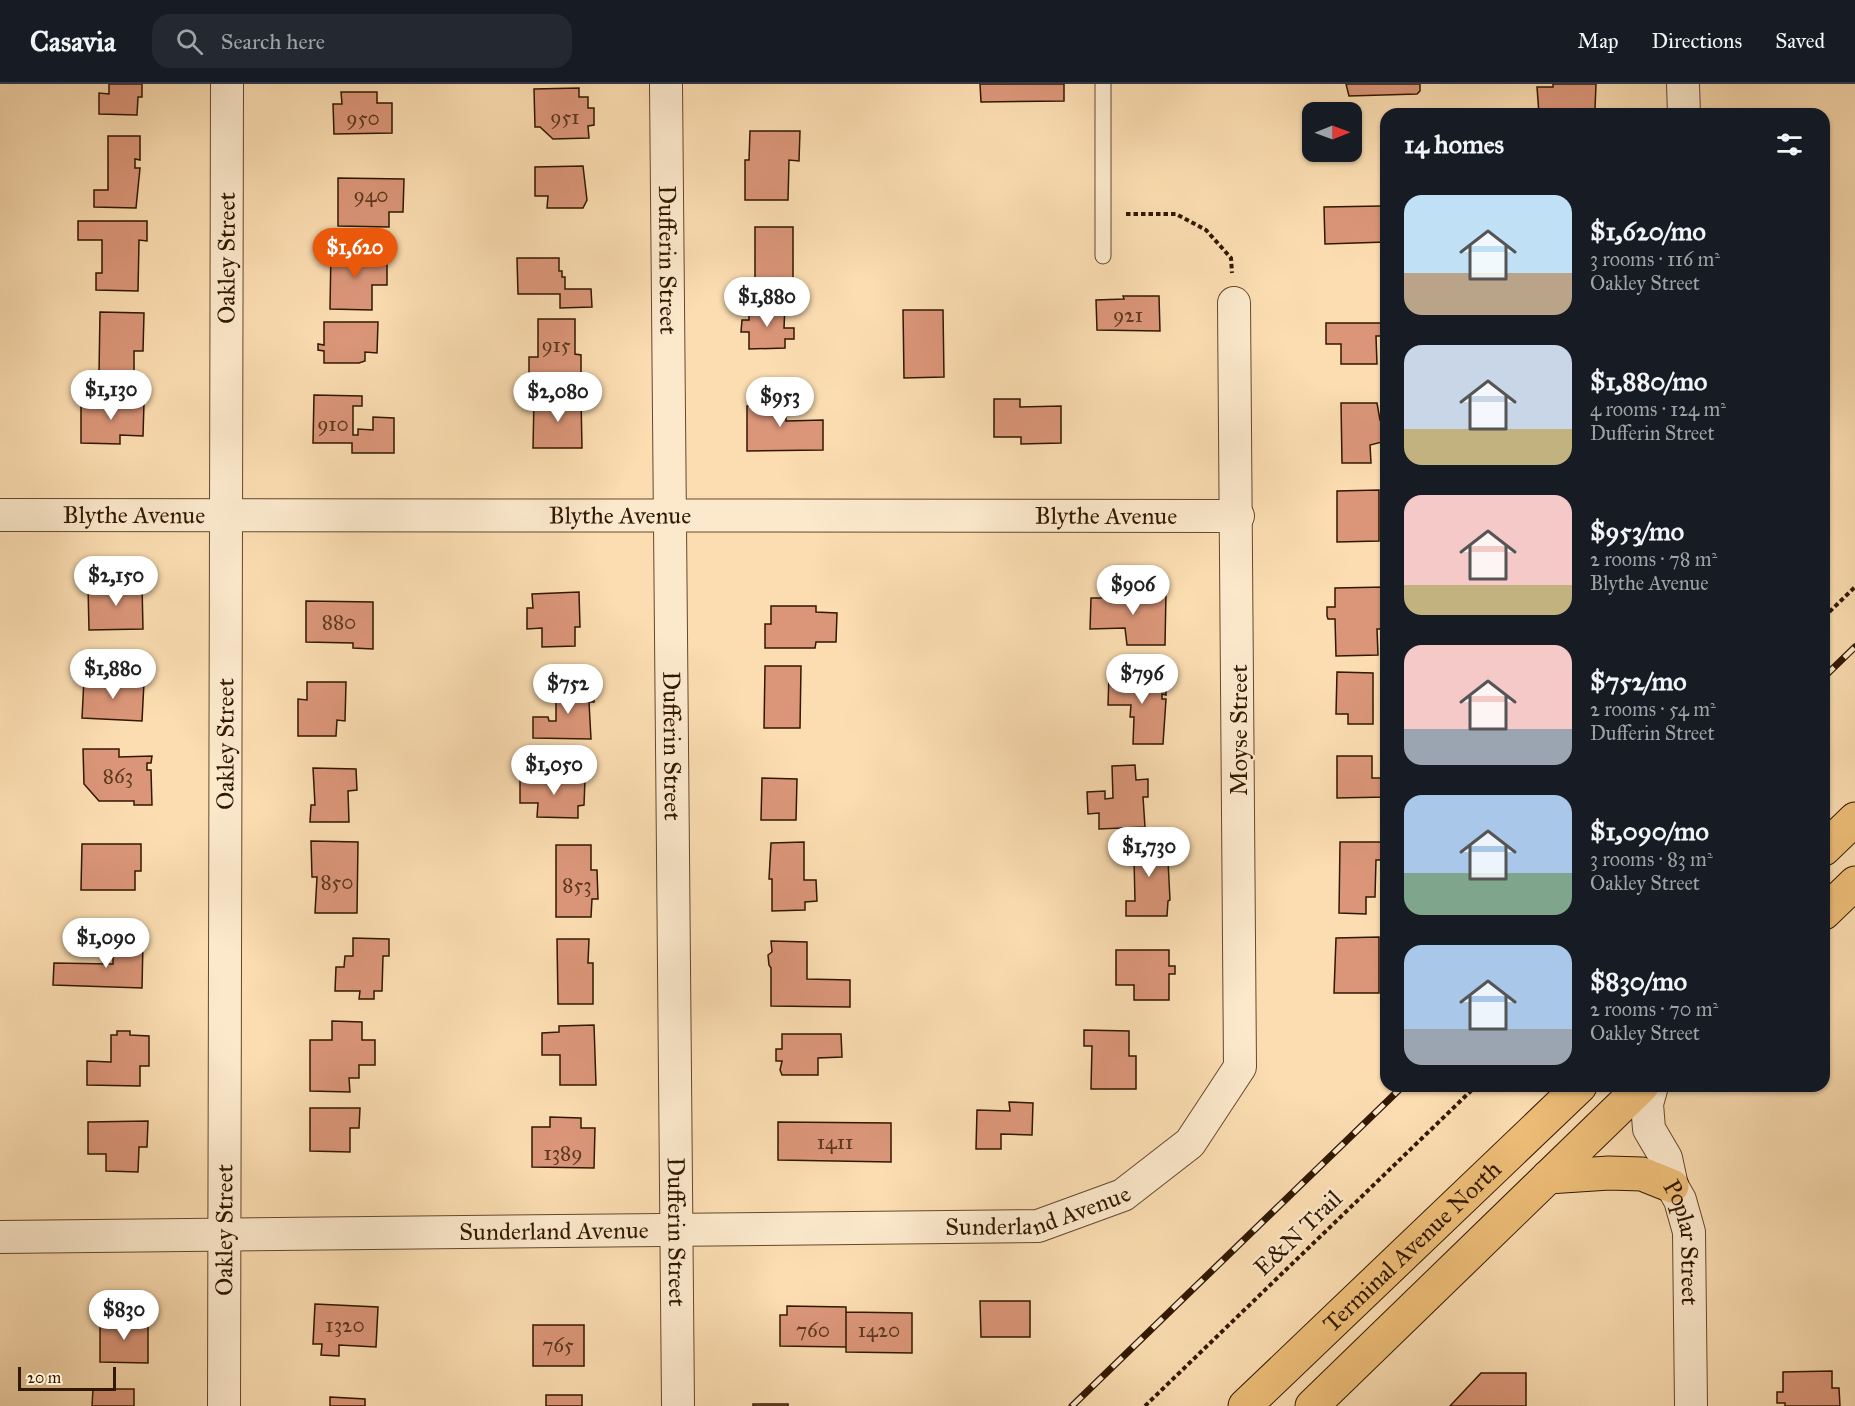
<!DOCTYPE html>
<html lang="en">
<head>
<meta charset="utf-8">
<style>
  body { margin:0; font-family:"IM FELL Great Primer",serif; background:#242831; color:#f1f3f6; height:100vh; display:flex; flex-direction:column; font-size:22px; white-space:nowrap }
  * { box-sizing:border-box; margin:0 }
  p { font-size:20px; color:#9ea1a6 }
  .icon { flex:none; width:33px; height:33px; fill:none; stroke:currentColor; stroke-width:2; stroke-linecap:round; stroke-linejoin:round }
  .map { position:relative; flex:1; overflow:hidden }
  .sheet { position:absolute; left:1380px; top:24px; width:450px; height:984px; display:flex; flex-direction:column; background:#171b24; border-radius:18px; box-shadow:0 2px 4px #0004 }
  .sheet>* { flex:none }
  .needle { width:39px; rotate:89deg }
  .buttons { position:absolute; left:1302px; top:18px; display:grid; gap:12px }
  .buttons a { display:grid; place-items:center; width:60px; height:60px; border-radius:12px; background:#171b24; box-shadow:0 2px 4px #0004; font-size:30px }
  .scale { position:absolute; left:18px; bottom:15px; width:98px; box-sizing:border-box; padding-left:6px; border:3px solid #311800; border-top:0; font-size:16px; line-height:21px; white-space:nowrap; color:#311800; -webkit-text-stroke:4px #fce9cc; paint-order:stroke }
  .price { position:absolute; translate:-50% -51px; padding:0 14px; border-radius:21px; background:#fff; color:#222; font-size:20px; line-height:39px; filter:drop-shadow(0 2px 3px #0008) }
  .price::after { content:''; position:absolute; left:50%; top:36px; width:18px; height:14px; margin-left:-9px; background:inherit; clip-path:polygon(0 0,100% 0,50% 100%) }
  .price.selected { background:#ea580c; color:#fff }
  ul { padding:0; list-style:none }
  li { display:flex; align-items:center; gap:18px; height:150px; padding:0 24px }
  li span { display:grid; place-items:center; flex:none; width:168px; height:120px; border-radius:18px; color:#555 }
  li>.icon { margin-inline-start:auto }
  span .icon { width:72px; height:72px; fill:#fffc; stroke-width:1 }
  li b { font-size:26px }
  h2 { display:flex; justify-content:space-between; align-items:center; height:72px; padding:0 24px; font-size:26px }
  header { display:flex; align-items:center; gap:36px; box-sizing:border-box; height:84px; padding:0 30px; background:#171b24; border-bottom:2px solid #363941 }
  header strong { font-size:28px }
  nav { display:flex; gap:33px; margin-inline-start:auto; font-size:21px }
  .search { width:420px; height:54px; background:#242831; display:flex; align-items:center; gap:15px; box-sizing:border-box; padding:0 21px; border-radius:18px; color:#9ea1a6; font-size:22px }
  .map>svg:first-child { display:block }
</style>
</head>
<body>
<header>
<strong>Casavia</strong>
<div class="search"><svg class="icon" aria-label="search" viewBox="0 0 24 24"><circle cx="10" cy="10" r="6"/><path d="M15 15l6 6"/></svg>Search here</div>
<nav><a>Map</a><a>Directions</a><a>Saved</a></nav>
</header>
<div class="map">
<svg width="1855" height="1322" viewBox="0 0 1855 1322">
  <rect width="100%" height="100%" fill="#fbddb1"/>
  <filter id="stains"><feTurbulence type="fractalNoise" baseFrequency=".00333" numOctaves="4"/><feColorMatrix values="0 0 0 0 .2 0 0 0 0 .09 0 0 0 0 .02 0 0 0 .5 -.17"/></filter>
  <radialGradient id="worn" r=".72"><stop offset=".6" stop-color="#630" stop-opacity="0"/><stop offset="1" stop-color="#630" stop-opacity=".3"/></radialGradient>
  <path fill="#db9679" stroke="#311800" stroke-width="1.5" d="M 109,0 L 142,0 L 142,13 L 138,13 L 137,31 L 99,30 L 99,9 L 109,10 Z
    M 980,0 L 1064,0 L 1064,17 L 981,18 Z
    M 1346,0 L 1420,0 L 1420,7 L 1417,10 L 1349,12 Z
    M 1553,0 L 1596,0 L 1595,25 L 1577,25 L 1577,30 L 1539,30 L 1537,3 L 1553,3 Z
    M 579,4 L 579,13 L 588,13 L 588,24 L 594,24 L 594,41 L 588,42 L 589,54 L 553,55 L 540,43 L 535,43 L 534,5 Z
    M 341,8 L 377,8 L 377,19 L 392,19 L 392,49 L 334,50 L 333,20 L 342,20 Z
    M 750,47 L 800,47 L 799,77 L 789,76 L 788,116 L 745,116 L 745,76 L 749,76 Z
    M 108,52 L 140,52 L 140,76 L 135,75 L 135,84 L 140,84 L 136,124 L 94,123 L 94,106 L 108,106 Z
    M 583,82 L 587,116 L 583,124 L 547,124 L 548,112 L 535,112 L 535,83 Z
    M 338,94 L 404,95 L 403,128 L 389,128 L 389,143 L 338,142 Z
    M 1381,122 L 1386,122 L 1386,158 L 1325,160 L 1324,123 Z
    M 78,137 L 147,137 L 147,157 L 139,156 L 138,207 L 96,206 L 96,189 L 102,189 L 102,156 L 78,156 Z
    M 755,143 L 793,143 L 793,196 L 755,196 Z
    M 331,165 L 372,165 L 372,179 L 387,179 L 387,201 L 372,201 L 372,226 L 330,225 Z
    M 517,174 L 559,174 L 559,187 L 562,187 L 562,193 L 565,193 L 565,205 L 591,205 L 592,223 L 560,224 L 560,210 L 518,210 Z
    M 1123,212 L 1159,212 L 1160,247 L 1097,246 L 1096,216 L 1124,215 Z
    M 785,222 L 784,244 L 794,244 L 794,255 L 785,255 L 785,264 L 749,265 L 749,248 L 741,248 L 742,236 L 749,236 L 749,223 Z
    M 903,226 L 943,226 L 944,293 L 904,294 Z
    M 100,228 L 144,229 L 143,267 L 134,267 L 134,291 L 99,290 Z
    M 538,235 L 575,235 L 575,270 L 581,271 L 581,289 L 529,289 L 529,273 L 538,273 Z
    M 324,238 L 378,238 L 377,269 L 365,268 L 365,277 L 359,279 L 324,279 L 324,267 L 318,266 L 318,260 L 324,261 Z
    M 1326,239 L 1386,239 L 1386,252 L 1376,252 L 1377,280 L 1341,280 L 1341,260 L 1326,260 Z
    M 756,310 L 786,310 L 786,337 L 823,336 L 823,366 L 747,367 L 747,322 L 756,322 Z
    M 314,311 L 362,312 L 362,322 L 353,322 L 353,351 L 358,351 L 358,345 L 373,346 L 373,333 L 394,334 L 394,369 L 352,369 L 352,359 L 313,359 Z
    M 534,314 L 581,314 L 582,364 L 533,364 Z
    M 994,315 L 1020,315 L 1020,323 L 1061,322 L 1061,359 L 1021,360 L 1021,353 L 994,353 Z
    M 81,317 L 144,318 L 143,352 L 120,351 L 120,360 L 81,359 Z
    M 1341,319 L 1377,319 L 1380,336 L 1386,337 L 1386,357 L 1370,361 L 1371,379 L 1342,379 Z
    M 1379,406 L 1379,457 L 1337,458 L 1337,407 Z
    M 142,501 L 143,545 L 89,546 L 88,502 Z
    M 1386,503 L 1386,545 L 1377,545 L 1378,571 L 1336,572 L 1335,535 L 1328,535 L 1327,532 L 1327,523 L 1335,523 L 1335,504 Z
    M 579,508 L 580,543 L 575,543 L 575,562 L 542,563 L 542,544 L 527,545 L 527,524 L 533,524 L 532,510 Z
    M 1130,508 L 1166,508 L 1165,561 L 1127,561 L 1125,544 L 1090,545 L 1091,514 L 1109,514 Z
    M 306,517 L 373,518 L 373,565 L 353,564 L 353,559 L 306,558 Z
    M 771,522 L 816,522 L 816,528 L 837,529 L 836,558 L 816,558 L 815,564 L 765,564 L 765,540 L 771,540 Z
    M 765,582 L 801,582 L 800,644 L 764,644 Z
    M 1337,588 L 1373,589 L 1373,640 L 1348,640 L 1348,630 L 1336,630 Z
    M 1109,592 L 1166,592 L 1166,611 L 1162,610 L 1162,615 L 1166,615 L 1163,660 L 1133,660 L 1134,633 L 1130,633 L 1131,621 L 1108,621 Z
    M 84,595 L 144,598 L 142,637 L 82,634 Z
    M 307,598 L 346,598 L 345,637 L 337,636 L 336,652 L 298,652 L 298,615 L 307,616 Z
    M 556,601 L 594,601 L 594,618 L 589,618 L 591,655 L 533,654 L 533,633 L 548,633 L 549,637 L 556,637 Z
    M 83,665 L 119,665 L 119,673 L 152,672 L 151,679 L 147,679 L 147,686 L 151,686 L 152,721 L 134,721 L 134,717 L 99,717 L 84,700 Z
    M 1337,672 L 1372,672 L 1372,694 L 1386,694 L 1386,713 L 1337,714 Z
    M 1135,681 L 1136,696 L 1148,695 L 1148,713 L 1143,713 L 1145,743 L 1099,745 L 1099,729 L 1088,730 L 1087,708 L 1105,707 L 1105,715 L 1113,714 L 1112,682 Z
    M 313,684 L 356,685 L 357,706 L 348,707 L 349,738 L 310,738 L 311,721 L 315,721 Z
    M 538,692 L 585,695 L 584,721 L 578,722 L 578,734 L 537,733 L 538,719 L 520,719 L 520,694 L 538,694 Z
    M 762,694 L 797,695 L 796,736 L 761,736 Z
    M 311,757 L 358,758 L 357,829 L 315,829 L 317,793 L 312,793 Z
    M 1125,757 L 1167,757 L 1170,816 L 1168,817 L 1167,832 L 1126,832 L 1126,817 L 1135,817 L 1134,775 L 1126,775 Z
    M 804,758 L 804,796 L 816,796 L 817,817 L 805,818 L 805,826 L 772,827 L 772,795 L 769,795 L 771,759 Z
    M 1340,758 L 1386,758 L 1386,776 L 1376,776 L 1375,813 L 1366,813 L 1366,830 L 1339,829 Z
    M 82,760 L 141,760 L 141,787 L 135,787 L 135,806 L 81,806 Z
    M 556,761 L 591,761 L 591,786 L 597,786 L 598,815 L 592,815 L 591,833 L 556,833 Z
    M 119,853 L 143,857 L 142,904 L 53,901 L 54,879 L 113,880 L 113,857 L 119,857 Z
    M 1379,853 L 1379,909 L 1334,909 L 1336,854 Z
    M 353,854 L 389,855 L 389,872 L 383,872 L 382,907 L 374,907 L 374,915 L 359,915 L 360,907 L 335,907 L 336,883 L 344,883 L 345,872 L 353,872 Z
    M 557,855 L 589,855 L 588,879 L 593,879 L 593,920 L 558,920 Z
    M 771,857 L 807,858 L 807,895 L 850,896 L 850,923 L 771,922 L 771,884 L 769,881 L 768,871 L 772,868 Z
    M 1116,866 L 1169,866 L 1169,882 L 1175,882 L 1175,890 L 1169,890 L 1169,916 L 1134,916 L 1134,901 L 1116,901 Z
    M 332,937 L 362,938 L 362,956 L 375,956 L 375,981 L 359,981 L 359,994 L 349,994 L 350,1008 L 310,1007 L 310,956 L 332,956 Z
    M 594,941 L 596,1001 L 560,1001 L 560,971 L 542,971 L 542,949 L 559,948 L 559,942 Z
    M 1084,946 L 1129,947 L 1129,972 L 1136,972 L 1136,1005 L 1091,1005 L 1092,962 L 1084,962 Z
    M 117,947 L 130,947 L 130,951 L 149,952 L 149,982 L 140,982 L 140,1002 L 87,1001 L 87,977 L 111,978 L 111,951 L 117,951 Z
    M 782,950 L 841,950 L 842,973 L 818,974 L 818,991 L 782,991 L 780,986 L 782,977 L 776,977 L 776,965 L 782,965 Z
    M 1009,1018 L 1033,1019 L 1032,1051 L 1001,1050 L 1001,1065 L 976,1065 L 977,1026 L 1010,1027 Z
    M 310,1024 L 360,1024 L 359,1044 L 350,1044 L 350,1068 L 310,1067 Z
    M 550,1033 L 581,1034 L 581,1044 L 595,1044 L 594,1084 L 532,1083 L 532,1043 L 550,1043 Z
    M 148,1037 L 147,1063 L 139,1063 L 138,1088 L 106,1087 L 106,1070 L 88,1070 L 88,1038 Z
    M 778,1038 L 891,1039 L 891,1078 L 778,1076 Z
    M 980,1217 L 1030,1217 L 1030,1253 L 981,1253 Z
    M 315,1220 L 378,1223 L 376,1263 L 339,1261 L 339,1272 L 321,1271 L 322,1260 L 313,1260 Z
    M 787,1222 L 846,1223 L 846,1263 L 780,1262 L 780,1231 L 787,1231 Z
    M 846,1228 L 912,1229 L 912,1269 L 846,1268 Z
    M 117,1231 L 135,1232 L 135,1238 L 148,1238 L 148,1279 L 100,1278 L 100,1239 L 117,1239 Z
    M 533,1241 L 584,1241 L 584,1282 L 533,1282 Z
    M 1832,1287 L 1832,1304 L 1839,1304 L 1840,1322 L 1785,1322 L 1785,1319 L 1777,1319 L 1777,1308 L 1783,1308 L 1783,1288 Z
    M 1481,1289 L 1526,1289 L 1526,1322 L 1450,1322 Z
    M 93,1305 L 134,1305 L 134,1322 L 92,1322 Z
    M 546,1311 L 582,1311 L 582,1322 L 546,1322 Z
    M 330,1313 L 365,1315 L 365,1322 L 330,1322 Z
    M 753,1320 L 788,1320 L 788,1322 L 753,1322 Z"/>
  <g fill="none" stroke-linecap="round" stroke-linejoin="round">
    <g stroke="#64492c" stroke-width="17">
      <path id="lane" d="M 1103,172 L 1103,0"/>
    </g>
    <g stroke="#64492c" stroke-width="34">
      <g id="street">
        <path id="s1" d="M 666,0 L 678,1322"/>
        <path d="M 1683,0 L 1684,30"/>
        <path id="s2" d="M 0,431 L 1238,432"/>
        <path id="s3" d="M 1652,1002 L 1647,1020 L 1649,1045 L 1666,1074 L 1672,1102 L 1680,1116 L 1689,1148 L 1691,1322"/>
        <path id="s4" d="M 0,1153 L 1038,1142 L 1123,1111 L 1190,1059 L 1240,983 L 1234,219"/>
        <path id="s5" d="M 224,1322 L 227,0"/>
      </g>
    </g>
    <g stroke="#311800" stroke-width="35">
      <g id="primary">
        <path d="M 1824,765 L 1855,735"/>
        <path d="M 1824,829 L 1855,799"/>
        <path d="M 1548,1093 L 1609,1089 L 1642,1090 L 1672,1102"/>
        <path id="s6" d="M 1245,1322 L 1580,1002"/>
        <path d="M 1312,1322 L 1642,1002"/>
      </g>
    </g>
    <path stroke="#311800" stroke-width="4" stroke-dasharray="4.5 3" stroke-linecap="butt" d="M 1126,130 L 1176,130 L 1206,146 L 1231,174 L 1232,189
      M 1824,533 L 1855,503
      M 1145,1322 L 1476,1002"/>
    <use href="#lane" stroke="#fce9cc" stroke-width="15"/>
    <use href="#street" stroke="#fce9cc" stroke-width="32"/>
    <use href="#primary" stroke="#eebe78" stroke-width="33"/>
    <g stroke="#311800" stroke-width="7">
      <path id="rail" d="M 1824,593 L 1855,563
        M 1072,1322 L 1403,1002"/>
    </g>
    <use href="#rail" stroke="#fce9cc" stroke-width="4.5" stroke-dasharray="14" stroke-linecap="butt"/>
  </g>
  <g text-anchor="middle" stroke-width="4.5" stroke-linejoin="round" paint-order="stroke">
    <g font-size="21" fill="#5c381e">
      <text x="565" y="40">951</text>
      <text x="363" y="41">950</text>
      <text x="371" y="118">940</text>
      <text x="1128" y="238">921</text>
      <text x="556" y="268">915</text>
      <text x="333" y="347">910</text>
      <text x="339" y="545">880</text>
      <text x="118" y="699">863</text>
      <text x="337" y="805">850</text>
      <text x="577" y="808">853</text>
      <text x="835" y="1065">1411</text>
      <text x="563" y="1076">1389</text>
      <text x="345" y="1248">1320</text>
      <text x="813" y="1253">760</text>
      <text x="879" y="1253">1420</text>
      <text x="558" y="1268">765</text>
    </g>
    <g font-size="24" fill="#311800" stroke="#fce9cc">
      <text dy="8" stroke="none"><textPath href="#s5" startOffset="1148">Oakley Street</textPath></text>
      <text dy="8" stroke="none"><textPath href="#s1" startOffset="176">Dufferin Street</textPath></text>
      <text dy="8" stroke="none"><textPath href="#s2" startOffset="620">Blythe Avenue</textPath></text>
      <text dy="8" stroke="none"><textPath href="#s2" startOffset="134">Blythe Avenue</textPath></text>
      <text dy="8" stroke="none"><textPath href="#s2" startOffset="1106">Blythe Avenue</textPath></text>
      <text transform="translate(1239 646) rotate(-90)" y="8">Moyse Street</text>
      <text dy="8" stroke="none"><textPath href="#s5" startOffset="662">Oakley Street</textPath></text>
      <text dy="8" stroke="none"><textPath href="#s1" startOffset="662">Dufferin Street</textPath></text>
      <text dy="8" stroke="none"><textPath href="#s4" startOffset="1040">Sunderland Avenue</textPath></text>
      <text dy="8" stroke="none"><textPath href="#s5" startOffset="176">Oakley Street</textPath></text>
      <text dy="8" stroke="none"><textPath href="#s4" startOffset="554">Sunderland Avenue</textPath></text>
      <text dy="8" stroke="none"><textPath href="#s1" startOffset="1148">Dufferin Street</textPath></text>
      <text transform="translate(1298 1149) rotate(-44)" y="8">E&amp;N Trail</text>
      <text dy="8" stroke="none"><textPath href="#s3" startOffset="165">Poplar Street</textPath></text>
      <text dy="8" stroke="none"><textPath href="#s6" startOffset="231">Terminal Avenue North</textPath></text>
    </g>
  </g>
  <rect width="100%" height="100%" filter="url(#stains)"/>
  <rect width="100%" height="100%" fill="url(#worn)"/>
</svg>
<div class="buttons">
<a><svg class="needle" viewBox="-14 -14 28 28"><path d="M0-13l5 13h-10z" fill="#e53935"/><path d="M0 13l5-13h-10z" fill="#9ea1a6"/></svg></a>
</div>
<div class="scale">20 m</div>
<b class="price selected" style="left:355px;top:195px">$1,620</b>
<b class="price" style="left:767px;top:244px">$1,880</b>
<b class="price" style="left:111px;top:337px">$1,130</b>
<b class="price" style="left:558px;top:339px">$2,080</b>
<b class="price" style="left:780px;top:344px">$953</b>
<b class="price" style="left:116px;top:523px">$2,150</b>
<b class="price" style="left:1133px;top:532px">$906</b>
<b class="price" style="left:113px;top:616px">$1,880</b>
<b class="price" style="left:1142px;top:621px">$796</b>
<b class="price" style="left:568px;top:631px">$752</b>
<b class="price" style="left:554px;top:712px">$1,050</b>
<b class="price" style="left:1149px;top:794px">$1,730</b>
<b class="price" style="left:106px;top:885px">$1,090</b>
<b class="price" style="left:124px;top:1257px">$830</b>
<section class="sheet">
<h2>14 homes<svg class="icon" aria-label="filters" viewBox="0 0 24 24"><path d="M4 7h16M4 17h16"/><circle cx="9" cy="7" r="2"/><circle cx="15" cy="17" r="2"/></svg></h2>
<ul>
<li><span style="background:linear-gradient(#bfe0f5 65%,#b9a48a 0)"><svg class="icon" aria-label="home" viewBox="0 0 24 24"><path d="M3 11l9-7 9 7M6 9v11h12V9"/></svg></span><div><b>$1,620/mo</b><p>3 rooms · 116 m²</p><p>Oakley Street</p></div></li>
<li><span style="background:linear-gradient(#c9d6e8 70%,#c2b280 0)"><svg class="icon" aria-label="home" viewBox="0 0 24 24"><path d="M3 11l9-7 9 7M6 9v11h12V9"/></svg></span><div><b>$1,880/mo</b><p>4 rooms · 124 m²</p><p>Dufferin Street</p></div></li>
<li><span style="background:linear-gradient(#f6c9c9 75%,#c2b280 0)"><svg class="icon" aria-label="home" viewBox="0 0 24 24"><path d="M3 11l9-7 9 7M6 9v11h12V9"/></svg></span><div><b>$953/mo</b><p>2 rooms · 78 m²</p><p>Blythe Avenue</p></div></li>
<li><span style="background:linear-gradient(#f6c9c9 70%,#9aa5b1 0)"><svg class="icon" aria-label="home" viewBox="0 0 24 24"><path d="M3 11l9-7 9 7M6 9v11h12V9"/></svg></span><div><b>$752/mo</b><p>2 rooms · 54 m²</p><p>Dufferin Street</p></div></li>
<li><span style="background:linear-gradient(#a9c7e8 65%,#7fa58c 0)"><svg class="icon" aria-label="home" viewBox="0 0 24 24"><path d="M3 11l9-7 9 7M6 9v11h12V9"/></svg></span><div><b>$1,090/mo</b><p>3 rooms · 83 m²</p><p>Oakley Street</p></div></li>
<li><span style="background:linear-gradient(#a9c7e8 70%,#9aa5b1 0)"><svg class="icon" aria-label="home" viewBox="0 0 24 24"><path d="M3 11l9-7 9 7M6 9v11h12V9"/></svg></span><div><b>$830/mo</b><p>2 rooms · 70 m²</p><p>Oakley Street</p></div></li>
</ul>
</section>
</div>
</body>
</html>
